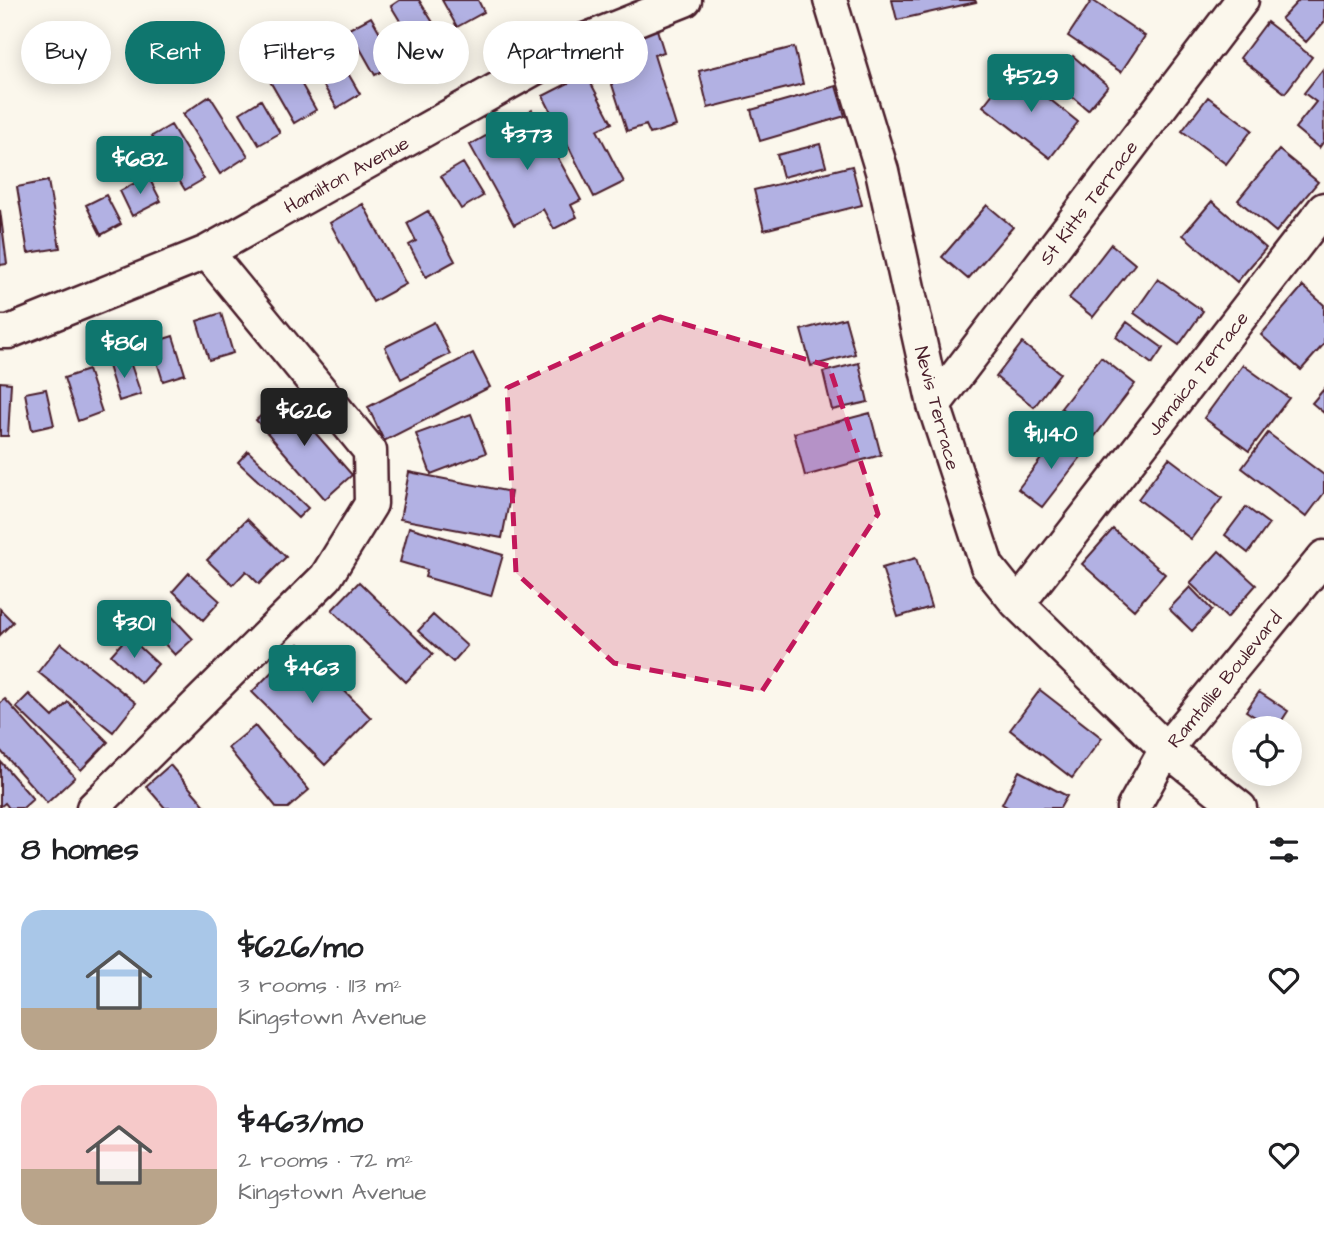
<!DOCTYPE html>
<html lang="en">
<head>
<meta charset="utf-8">
<style>
  body { margin:0; font-family:"Architects Daughter",sans-serif; background:#f2f2f2; color:#202124; height:100vh; display:flex; flex-direction:column; font-size:26px; white-space:nowrap }
  * { box-sizing:border-box; margin:0 }
  p { font-size:23px; color:#757577 }
  .icon { flex:none; width:38px; height:38px; fill:none; stroke:currentColor; stroke-width:2; stroke-linecap:round; stroke-linejoin:round }
  .map { position:relative; height:808px; overflow:hidden }
  .side { display:flex; flex-direction:column; background:#fff; flex:1 }
  .side>* { flex:none }
  .guide { position:absolute; left:21px; top:21px; width:700px; height:63px; display:flex; gap:14px }
  .tools { position:absolute; left:1232px; top:716px; display:grid; gap:14px }
  .tools a { display:grid; place-items:center; width:70px; height:70px; border-radius:50%; background:#fff; box-shadow:0 4px 18px #0003; font-size:35px }
  .price { position:absolute; translate:-50% -60px; padding:0 16px; border-radius:7px; background:#0f766e; color:#fff; font-size:23px; line-height:46px; filter:drop-shadow(0 2px 4px #0008) }
  .price::after { content:''; position:absolute; left:50%; top:42px; width:21px; height:16px; margin-left:-10px; background:inherit; clip-path:polygon(0 0,100% 0,50% 100%) }
  .price.current { background:#222; color:#fff }
  ul { padding:0; list-style:none }
  li { display:flex; align-items:center; gap:21px; height:175px; padding:0 21px }
  li span { display:grid; place-items:center; flex:none; width:196px; height:140px; border-radius:21px; color:#555 }
  li>.icon { margin-inline-start:auto }
  span .icon { width:84px; height:84px; fill:#fffc; stroke-width:1 }
  li b { font-size:30px }
  h2 { display:flex; justify-content:space-between; align-items:center; height:84px; padding:0 21px; font-size:30px }
  .tag { padding:0 24px; border-radius:32px; background:#fff; box-shadow:0 4px 18px #0003; font-size:24px; line-height:63px }
  .tag.current { background:#0f766e; color:#fff }
  .map>svg:first-child { display:block }
</style>
</head>
<body>
<div class="map">
<svg width="1324" height="808" viewBox="0 0 1324 808">
  <rect width="100%" height="100%" fill="#fbf7ec"/>
  <filter id="ink" filterUnits="userSpaceOnUse"><feTurbulence type="fractalNoise" baseFrequency=".0143" numOctaves="2"/><feDisplacementMap in="SourceGraphic" scale="14" xChannelSelector="R" yChannelSelector="G"/><feConvolveMatrix kernelMatrix="1 2 1 2 8 2 1 2 1" color-interpolation-filters="sRGB"/></filter>
  <g filter="url(#ink)">
    <path fill="#b2b1e3" stroke="#4a1f2b" stroke-width="2" d="M 400,0 L 419,0 L 442,37 L 418,51 L 391,6 Z
      M 442,0 L 478,0 L 484,12 L 457,27 Z
      M 892,0 L 975,0 L 976,2 L 897,20 Z
      M 1092,0 L 1145,36 L 1121,72 L 1068,36 Z
      M 1299,0 L 1324,0 L 1324,22 L 1306,42 L 1281,19 Z
      M 371,17 L 397,62 L 375,75 L 349,29 Z
      M 654,20 L 664,52 L 654,55 L 676,126 L 650,134 L 646,125 L 627,131 L 597,38 Z
      M 1267,22 L 1312,57 L 1285,93 L 1240,58 Z
      M 321,27 L 360,94 L 337,108 L 297,41 Z
      M 279,44 L 316,110 L 294,123 L 256,57 Z
      M 794,47 L 803,84 L 708,108 L 699,71 Z
      M 1073,56 L 1108,86 L 1088,110 L 1052,80 Z
      M 1012,69 L 1078,122 L 1050,158 L 983,106 Z
      M 1323,69 L 1324,141 L 1319,148 L 1295,128 L 1316,102 L 1304,93 Z
      M 586,74 L 612,123 L 597,130 L 624,182 L 594,197 L 543,96 Z
      M 836,86 L 845,116 L 760,141 L 751,110 Z
      M 210,96 L 248,156 L 220,174 L 183,114 Z
      M 1208,97 L 1252,130 L 1226,164 L 1182,131 Z
      M 261,100 L 280,133 L 259,145 L 240,113 Z
      M 532,110 L 581,200 L 571,205 L 577,217 L 554,229 L 543,209 L 514,225 L 470,145 Z
      M 171,125 L 204,179 L 185,190 L 152,136 Z
      M 820,144 L 826,166 L 783,177 L 777,155 Z
      M 1279,150 L 1318,182 L 1276,232 L 1238,200 Z
      M 463,163 L 483,196 L 461,209 L 441,176 Z
      M 852,166 L 862,205 L 764,230 L 754,190 Z
      M 148,176 L 161,201 L 132,216 L 120,191 Z
      M 48,181 L 60,248 L 28,253 L 17,187 Z
      M 106,195 L 121,224 L 101,235 L 86,205 Z
      M 1212,201 L 1266,248 L 1237,282 L 1183,235 Z
      M 363,204 L 406,284 L 373,302 L 330,223 Z
      M 987,205 L 1013,227 L 968,279 L 942,257 Z
      M 0,210 L 7,264 L 0,265 Z
      M 428,211 L 455,261 L 426,277 L 409,245 L 416,241 L 407,223 Z
      M 1111,244 L 1135,264 L 1093,317 L 1069,298 Z
      M 1158,279 L 1203,311 L 1179,345 L 1134,313 Z
      M 1303,286 L 1324,305 L 1324,344 L 1301,370 L 1261,335 Z
      M 221,313 L 233,353 L 209,360 L 197,321 Z
      M 845,318 L 855,354 L 811,366 L 801,330 Z
      M 434,322 L 450,354 L 401,379 L 385,347 Z
      M 1127,322 L 1163,348 L 1152,364 L 1116,337 Z
      M 173,336 L 185,374 L 163,381 L 151,343 Z
      M 1022,343 L 1060,373 L 1034,407 L 996,377 Z
      M 473,353 L 490,387 L 384,441 L 368,407 Z
      M 1101,357 L 1135,384 L 1095,436 L 1061,408 Z
      M 129,359 L 141,394 L 119,401 L 108,366 Z
      M 859,363 L 868,402 L 832,410 L 823,372 Z
      M 1243,365 L 1289,398 L 1249,451 L 1204,418 Z
      M 88,370 L 102,412 L 78,421 L 64,378 Z
      M 0,382 L 11,383 L 8,436 L 0,436 Z
      M 46,389 L 54,425 L 32,430 L 25,393 Z
      M 1324,389 L 1324,413 L 1312,403 Z
      M 283,396 L 352,475 L 325,499 L 256,420 Z
      M 870,413 L 881,455 L 805,476 L 794,433 Z
      M 471,414 L 486,453 L 431,474 L 416,434 Z
      M 1268,433 L 1324,475 L 1324,493 L 1306,517 L 1242,468 Z
      M 1060,434 L 1084,453 L 1042,507 L 1018,489 Z
      M 248,451 L 308,508 L 298,518 L 238,462 Z
      M 1169,458 L 1222,498 L 1191,539 L 1138,499 Z
      M 409,472 L 511,492 L 502,538 L 400,519 Z
      M 1246,507 L 1269,524 L 1248,553 L 1225,535 Z
      M 247,519 L 286,557 L 259,584 L 246,571 L 233,585 L 207,560 Z
      M 409,527 L 503,555 L 491,596 L 425,577 L 427,570 L 400,562 Z
      M 1113,529 L 1165,574 L 1134,610 L 1082,564 Z
      M 1219,551 L 1256,585 L 1227,618 L 1190,583 Z
      M 916,558 L 931,607 L 898,617 L 882,568 Z
      M 189,573 L 220,601 L 203,620 L 173,591 Z
      M 359,582 L 433,654 L 406,682 L 332,610 Z
      M 1190,587 L 1212,610 L 1192,631 L 1169,609 Z
      M 164,608 L 193,639 L 175,655 L 147,625 Z
      M 0,609 L 13,622 L 0,635 Z
      M 433,615 L 467,646 L 453,662 L 418,631 Z
      M 128,636 L 158,664 L 141,683 L 111,655 Z
      M 61,643 L 136,703 L 113,732 L 38,672 Z
      M 299,644 L 371,718 L 325,765 L 252,692 Z
      M 1040,690 L 1102,738 L 1072,778 L 1010,730 Z
      M 1259,692 L 1288,711 L 1277,728 L 1256,728 L 1261,721 L 1246,711 Z
      M 29,694 L 53,717 L 68,702 L 108,742 L 81,770 L 16,707 Z
      M 5,699 L 75,777 L 47,803 L 0,750 L 0,703 Z
      M 255,726 L 309,790 L 288,808 L 277,808 L 228,748 Z
      M 0,761 L 33,799 L 23,808 L 9,808 L 5,803 L 0,807 Z
      M 170,765 L 207,808 L 165,808 L 146,786 Z
      M 1019,771 L 1067,796 L 1060,808 L 1009,808 L 1002,804 Z"/>
    <g fill="none" stroke-linecap="round" stroke-linejoin="round">
      <g stroke="#4a1f2b" stroke-width="37">
        <path id="minor" d="M 830,0 L 882,171 L 934,405 L 987,566 L 1016,602 L 1166,749 L 1240,808
          M 0,332 L 9,332 L 207,252 L 585,40 L 685,0
          M 934,405 L 1242,0
          M 1016,602 L 1029,590 L 1324,209
          M 93,808 L 326,577 L 371,504 L 370,451 L 207,252
          M 1133,808 L 1166,749 L 1324,557"/>
      </g>
      <use href="#minor" stroke="#fbf7ec" stroke-width="32"/>
    </g>
  </g>
  <path fill="#c2185b" fill-opacity="0.2" stroke="#c2185b" stroke-width="5" stroke-dasharray="14 9" stroke-linejoin="round" d="M 660,317 L 829,366 L 878,514 L 762,691 L 614,663 L 516,573 L 507,388 Z"/>
  <g text-anchor="middle" stroke-width="7" stroke-linejoin="round" paint-order="stroke">
    <g font-size="19" fill="#4a1f2b" stroke="#fbf7ec">
      <text transform="translate(346 174) rotate(-29)" y="7">Hamilton Avenue</text>
      <text transform="translate(1088 202) rotate(-53)" y="7">St Kitts Terrace</text>
      <text transform="translate(1197 373) rotate(-52)" y="7">Jamaica Terrace</text>
      <text transform="translate(938 408) rotate(75)" y="7">Nevis Terrace</text>
      <text transform="translate(1224 679) rotate(-51)" y="7">Ramtallie Boulevard</text>
    </g>
  </g>
</svg>
<div class="tools">
<a><svg class="icon" aria-label="locate" viewBox="0 0 24 24"><circle cx="12" cy="12" r="6"/><path d="M12 2v4M12 18v4M2 12h4M18 12h4"/></svg></a>
</div>
<b class="price" style="left:1031px;top:114px">$529</b>
<b class="price" style="left:527px;top:172px">$373</b>
<b class="price" style="left:140px;top:196px">$682</b>
<b class="price" style="left:124px;top:380px">$861</b>
<b class="price current" style="left:304px;top:448px">$626</b>
<b class="price" style="left:1051px;top:471px">$1,140</b>
<b class="price" style="left:134px;top:660px">$301</b>
<b class="price" style="left:312px;top:705px">$463</b>
<div class="guide">
<a class="tag">Buy</a>
<a class="tag current">Rent</a>
<a class="tag">Filters</a>
<a class="tag">New</a>
<a class="tag">Apartment</a>
</div>
</div>
<section class="side">
<h2>8 homes<svg class="icon" aria-label="filters" viewBox="0 0 24 24"><path d="M4 7h16M4 17h16"/><circle cx="9" cy="7" r="2"/><circle cx="15" cy="17" r="2"/></svg></h2>
<ul>
<li><span style="background:linear-gradient(#a9c7e8 70%,#b9a48a 0)"><svg class="icon" aria-label="home" viewBox="0 0 24 24"><path d="M3 11l9-7 9 7M6 9v11h12V9"/></svg></span><div><b>$626/mo</b><p>3 rooms · 113 m²</p><p>Kingstown Avenue</p></div><svg class="icon" aria-label="heart" viewBox="0 0 24 24"><path d="M12 20l-8-8c-3-5 5-10 8-4 3-6 11-1 8 4z"/></svg></li>
<li><span style="background:linear-gradient(#f6c9c9 60%,#b9a48a 0)"><svg class="icon" aria-label="home" viewBox="0 0 24 24"><path d="M3 11l9-7 9 7M6 9v11h12V9"/></svg></span><div><b>$463/mo</b><p>2 rooms · 72 m²</p><p>Kingstown Avenue</p></div><svg class="icon" aria-label="heart" viewBox="0 0 24 24"><path d="M12 20l-8-8c-3-5 5-10 8-4 3-6 11-1 8 4z"/></svg></li>
</ul>
</section>
</body>
</html>
